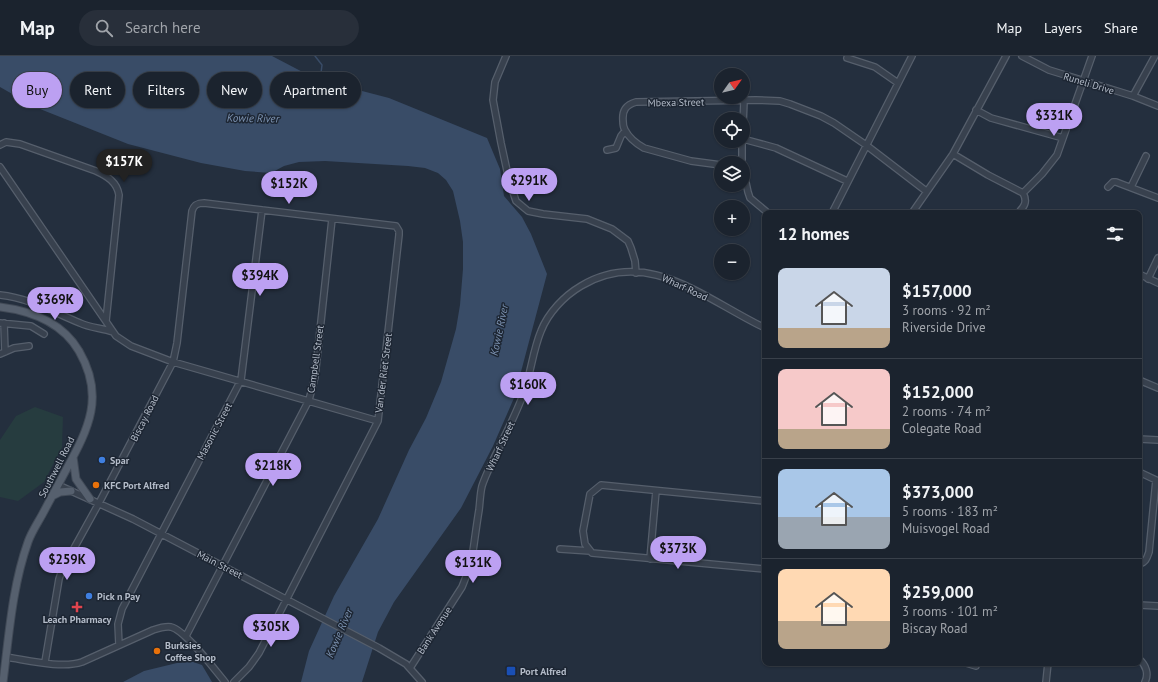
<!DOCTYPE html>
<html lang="en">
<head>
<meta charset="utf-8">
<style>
  body { margin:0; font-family:"PT Sans",sans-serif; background:#282f3a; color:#f1f3f6; height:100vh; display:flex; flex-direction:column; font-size:15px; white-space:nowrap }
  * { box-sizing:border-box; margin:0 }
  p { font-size:13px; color:#a0a4aa }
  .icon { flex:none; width:22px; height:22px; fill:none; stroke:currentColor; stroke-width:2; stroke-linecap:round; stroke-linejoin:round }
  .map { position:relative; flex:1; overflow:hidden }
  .details { position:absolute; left:762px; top:154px; width:380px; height:456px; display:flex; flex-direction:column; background:#1b232e; border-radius:8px; box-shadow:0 1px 3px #0004,0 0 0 1px #39404a }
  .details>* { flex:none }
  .hud { position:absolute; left:12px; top:16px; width:380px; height:36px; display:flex; gap:8px }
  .needle { width:26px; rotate:56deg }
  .tools { position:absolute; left:714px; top:12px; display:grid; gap:8px }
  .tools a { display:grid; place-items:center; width:36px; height:36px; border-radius:50%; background:#1b232e; box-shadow:0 1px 3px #0004,0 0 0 1px #39404a; font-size:20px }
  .price { position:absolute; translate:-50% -34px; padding:0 9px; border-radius:14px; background:#bca0f2; color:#111; font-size:13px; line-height:26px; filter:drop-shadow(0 1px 2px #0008) }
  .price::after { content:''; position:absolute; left:50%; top:24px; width:12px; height:9px; margin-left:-6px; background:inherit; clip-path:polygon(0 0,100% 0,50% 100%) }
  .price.on { background:#222; color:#fff }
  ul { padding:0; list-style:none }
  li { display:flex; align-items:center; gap:12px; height:100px; padding:0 16px }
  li+li { border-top:1px solid #39404a }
  li span { display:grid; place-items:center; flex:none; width:112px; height:80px; border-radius:8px; color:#555 }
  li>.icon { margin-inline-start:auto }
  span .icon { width:48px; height:48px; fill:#fffc; stroke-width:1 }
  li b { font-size:17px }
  h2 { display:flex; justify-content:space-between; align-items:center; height:48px; padding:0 16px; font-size:17px }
  .tag { padding:0 14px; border-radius:18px; background:#1b232e; box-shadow:0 1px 3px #0004,0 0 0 1px #39404a; font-size:14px; line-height:36px }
  .tag.on { background:#bca0f2; color:#111 }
  header { display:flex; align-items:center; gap:24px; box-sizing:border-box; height:56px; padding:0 20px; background:#1b232e; border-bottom:1px solid #39404a }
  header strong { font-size:19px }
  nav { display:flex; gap:22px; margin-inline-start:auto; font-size:14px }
  .search { width:280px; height:36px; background:#282f3a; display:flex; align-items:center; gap:10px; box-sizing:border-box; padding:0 14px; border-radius:22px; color:#a0a4aa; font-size:15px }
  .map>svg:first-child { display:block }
</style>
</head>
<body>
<header>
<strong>Map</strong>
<div class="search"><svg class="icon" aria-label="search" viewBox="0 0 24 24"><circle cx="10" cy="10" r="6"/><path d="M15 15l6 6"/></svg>Search here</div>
<nav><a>Map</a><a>Layers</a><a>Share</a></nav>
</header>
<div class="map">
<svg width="1158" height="626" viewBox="0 0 1158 626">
  <rect width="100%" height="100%" fill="#242f3e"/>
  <path fill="#263c3f" d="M 35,351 L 63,361 L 62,391 L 44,426 L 18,445 L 0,441 L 0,384 L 16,360 Z"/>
  <path fill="#394c67" d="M 0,0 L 272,0 L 316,23 L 389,42 L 487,82 L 500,113 L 504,140 L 522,161 L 531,178 L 547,218 L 514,342 L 493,390 L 461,452 L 394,546 L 378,576 L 362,626 L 301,626 L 309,595 L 334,540 L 378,463 L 409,394 L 426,362 L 441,326 L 456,273 L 460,249 L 463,213 L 463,186 L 460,165 L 453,135 L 446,124 L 438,117 L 425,112 L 408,110 L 325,105 L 299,106 L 284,110 L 271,117 L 245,115 L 201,107 L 128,88 L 35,51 L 0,31 Z
    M 193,606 L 202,609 L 212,626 L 123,626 L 144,615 L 177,607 Z"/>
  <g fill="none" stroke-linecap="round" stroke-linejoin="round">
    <path stroke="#394c67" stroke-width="1.5" d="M 315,0 L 322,9 L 321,17 L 315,25"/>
    <g stroke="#565f6c" stroke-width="8">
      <path id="minor" d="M 506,0 L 495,26 L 493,44 L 501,87 L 509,124 L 516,145 L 528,155 L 543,158 L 587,163 L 612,173 L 628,185 L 631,192 L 635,205 L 636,217
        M 1022,0 L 1049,14 L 1133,40 L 1158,50
        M 847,2 L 875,11 L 898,27
        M 1133,40 L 1155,0
        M 976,54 L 991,62 L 1063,82
        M 743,69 L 744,45
        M 743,83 L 776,92 L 847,125
        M 742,85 L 742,107
        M 0,89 L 6,86 L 20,88 L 96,115 C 107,120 117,126 119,139 L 106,265
        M 607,94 L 616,92 L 621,80 L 625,75
        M 953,98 L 988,119 L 1023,137
        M 721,109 L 691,105 L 644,92 C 637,88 629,82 625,74 C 623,71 623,68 623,65 C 622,54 626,49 636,46 L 756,44 L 780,45 L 790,48 L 821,60 L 834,67 L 866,89 L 926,135
        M 0,111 L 116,280 L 131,290 L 173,306 L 378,365
        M 743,113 L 748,136 L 750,142 L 768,157
        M 1108,131 L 1113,126 L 1116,126 L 1158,142
        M 1131,131 L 1146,100
        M 1023,137 L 1042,118 L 1057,99 L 1092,0
        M 832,157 L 912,0
        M 912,157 L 953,98 L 1006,0
        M 1018,157 C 1024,151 1028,146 1023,137
        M 1139,218 L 1158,227
        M 1148,223 L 1158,202
        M 0,239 C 29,242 53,256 80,267 C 90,272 102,272 113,276
        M 0,267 L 31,270 L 44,278
        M 4,267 L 5,296
        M 0,298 L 14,292 L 29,290
        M 1139,324 L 1158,332
        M 1139,383 L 1158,384
        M 1139,416 L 1158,425
        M 58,429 L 133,463 L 379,592 L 406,608 L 422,626
        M 765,445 L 601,429 L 590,438 L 583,475 L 585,488 L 592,497 L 765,513
        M 560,493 L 590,495
        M 650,503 L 656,435
        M 1139,508 C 1146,506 1147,502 1149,496 L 1156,424
        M 1139,549 L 1158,550
        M 186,580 L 309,344 L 315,321 L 332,163
        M 119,589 L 118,568 L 122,553 L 241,324 L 262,154
        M 6,601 C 27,604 62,613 82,606 L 153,574 C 159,572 165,570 171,571 C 186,575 214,613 225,626
        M 1139,603 C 1146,609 1149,618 1145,626
        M 45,606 L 59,523 L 62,514 L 99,447 L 173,306 L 177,287 L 192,155 C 194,149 197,147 204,147 L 396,170 L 399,175 L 399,179 L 378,365 L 259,597 L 249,611 L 234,626
        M 966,607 L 976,610
        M 410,612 L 462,531 L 471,508 C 474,490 476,472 479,454 C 480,447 480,438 482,430 C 486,418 492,406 498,394 C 507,375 517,356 524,336 C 531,316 533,294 541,275 C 548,257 564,240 581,230 C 648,190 706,244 765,272
        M 1046,626 L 1048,607"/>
    </g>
    <g stroke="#414a57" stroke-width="9">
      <path id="major" d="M 0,251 C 32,255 62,266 79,295 C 105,340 89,372 66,414 C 58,429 50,444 42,459 C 37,468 31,477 28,486 C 12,531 9,580 3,626
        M 73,401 L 76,423 L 90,443
        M 52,440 L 60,436 L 71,435"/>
    </g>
    <use href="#minor" stroke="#38414e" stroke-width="5.5"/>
    <use href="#major" stroke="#56606e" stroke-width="7"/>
  </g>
  <g fill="#3f7fe0" stroke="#1d2633" stroke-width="1.5">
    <circle cx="102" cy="404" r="4"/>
    <circle cx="89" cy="540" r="4"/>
  </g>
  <g fill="#e8710a" stroke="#1d2633" stroke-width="1.5">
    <circle cx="96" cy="429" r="4"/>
    <circle cx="157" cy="595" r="4"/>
  </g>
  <path fill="#e0444e" stroke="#1d2633" stroke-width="1.5" d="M75 545h4v4h4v4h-4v4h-4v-4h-4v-4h4z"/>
  <rect fill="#1a4fb4" stroke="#1d2633" stroke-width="1.5" x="506" y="610" width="10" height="10" rx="2"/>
  <g text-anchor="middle" stroke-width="3" stroke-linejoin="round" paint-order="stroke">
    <g font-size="10" fill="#b4bcc9" stroke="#1d2633">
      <text transform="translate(1089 27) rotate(17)" y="4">Runeli Drive</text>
      <text transform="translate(676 46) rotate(-1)" y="4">Mbexa Street</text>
      <text transform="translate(685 231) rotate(25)" y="4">Wharf Road</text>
      <text transform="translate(315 303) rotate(-82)" y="4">Campbell Street</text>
      <text transform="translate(383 317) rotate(-83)" y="4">Van der Riet Street</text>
      <text transform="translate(144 362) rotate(-63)" y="4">Biscay Road</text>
      <text transform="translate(214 375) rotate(-62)" y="4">Masonic Street</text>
      <text transform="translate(500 390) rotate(-65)" y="4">Wharf Street</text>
      <text transform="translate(56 411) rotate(-63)" y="4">Southwell Road</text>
      <text transform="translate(220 508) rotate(27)" y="4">Main Street</text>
      <text transform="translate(434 574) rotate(-57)" y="4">Bank Avenue</text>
    </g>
    <g font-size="10" font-weight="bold" fill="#b4bcc9" stroke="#1d2633" text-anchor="start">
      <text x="110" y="408">Spar</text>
      <text x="104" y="433">KFC Port Alfred</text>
      <text x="97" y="544">Pick n Pay</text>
      <text x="77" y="567" text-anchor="middle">Leach Pharmacy</text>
      <text x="165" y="593">Burksies<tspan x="165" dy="12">Coffee Shop</tspan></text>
      <text x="520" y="619">Port Alfred</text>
    </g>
    <g font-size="11" font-style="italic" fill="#7c92b1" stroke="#1d2633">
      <text transform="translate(253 62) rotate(1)" y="4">Kowie River</text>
      <text transform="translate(499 274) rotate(-78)" y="4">Kowie River</text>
      <text transform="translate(339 577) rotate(-67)" y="4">Kowie River</text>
    </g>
  </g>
</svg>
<div class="tools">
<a><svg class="needle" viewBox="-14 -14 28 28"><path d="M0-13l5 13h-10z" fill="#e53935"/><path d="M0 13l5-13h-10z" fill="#a0a4aa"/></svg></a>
<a><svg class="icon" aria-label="locate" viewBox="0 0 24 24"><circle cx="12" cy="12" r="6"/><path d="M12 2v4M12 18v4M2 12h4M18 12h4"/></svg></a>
<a><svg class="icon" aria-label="layers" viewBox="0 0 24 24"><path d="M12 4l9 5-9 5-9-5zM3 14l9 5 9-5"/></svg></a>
<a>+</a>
<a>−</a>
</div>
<b class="price" style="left:1054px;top:81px">$331K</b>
<b class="price on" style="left:124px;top:127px">$157K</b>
<b class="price" style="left:529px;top:146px">$291K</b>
<b class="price" style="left:289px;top:149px">$152K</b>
<b class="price" style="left:260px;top:241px">$394K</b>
<b class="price" style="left:55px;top:265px">$369K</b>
<b class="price" style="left:528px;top:350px">$160K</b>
<b class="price" style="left:273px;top:431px">$218K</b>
<b class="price" style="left:678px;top:514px">$373K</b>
<b class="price" style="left:67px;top:525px">$259K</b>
<b class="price" style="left:473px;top:528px">$131K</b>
<b class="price" style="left:271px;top:592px">$305K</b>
<div class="hud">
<a class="tag on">Buy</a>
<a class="tag">Rent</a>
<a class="tag">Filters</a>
<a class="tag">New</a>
<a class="tag">Apartment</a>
</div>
<section class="details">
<h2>12 homes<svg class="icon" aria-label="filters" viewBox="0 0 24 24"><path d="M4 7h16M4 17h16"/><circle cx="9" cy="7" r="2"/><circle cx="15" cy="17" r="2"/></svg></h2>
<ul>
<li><span style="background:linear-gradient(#c9d6e8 75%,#b9a48a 0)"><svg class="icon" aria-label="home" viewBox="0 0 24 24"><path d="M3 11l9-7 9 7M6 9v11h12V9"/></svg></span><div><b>$157,000</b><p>3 rooms · 92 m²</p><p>Riverside Drive</p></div></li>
<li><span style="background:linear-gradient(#f6c9c9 75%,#b9a48a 0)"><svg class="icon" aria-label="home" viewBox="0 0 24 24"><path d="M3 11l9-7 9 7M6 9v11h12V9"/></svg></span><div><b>$152,000</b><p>2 rooms · 74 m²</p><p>Colegate Road</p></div></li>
<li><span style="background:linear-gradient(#a9c7e8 60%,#9aa5b1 0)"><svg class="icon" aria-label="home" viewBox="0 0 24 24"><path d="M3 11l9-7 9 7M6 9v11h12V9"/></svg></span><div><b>$373,000</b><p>5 rooms · 183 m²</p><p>Muisvogel Road</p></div></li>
<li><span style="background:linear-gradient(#ffd9b3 65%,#b9a48a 0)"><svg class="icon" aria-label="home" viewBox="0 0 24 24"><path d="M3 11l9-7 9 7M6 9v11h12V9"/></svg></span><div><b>$259,000</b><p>3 rooms · 101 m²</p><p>Biscay Road</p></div></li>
</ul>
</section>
</div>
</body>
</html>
